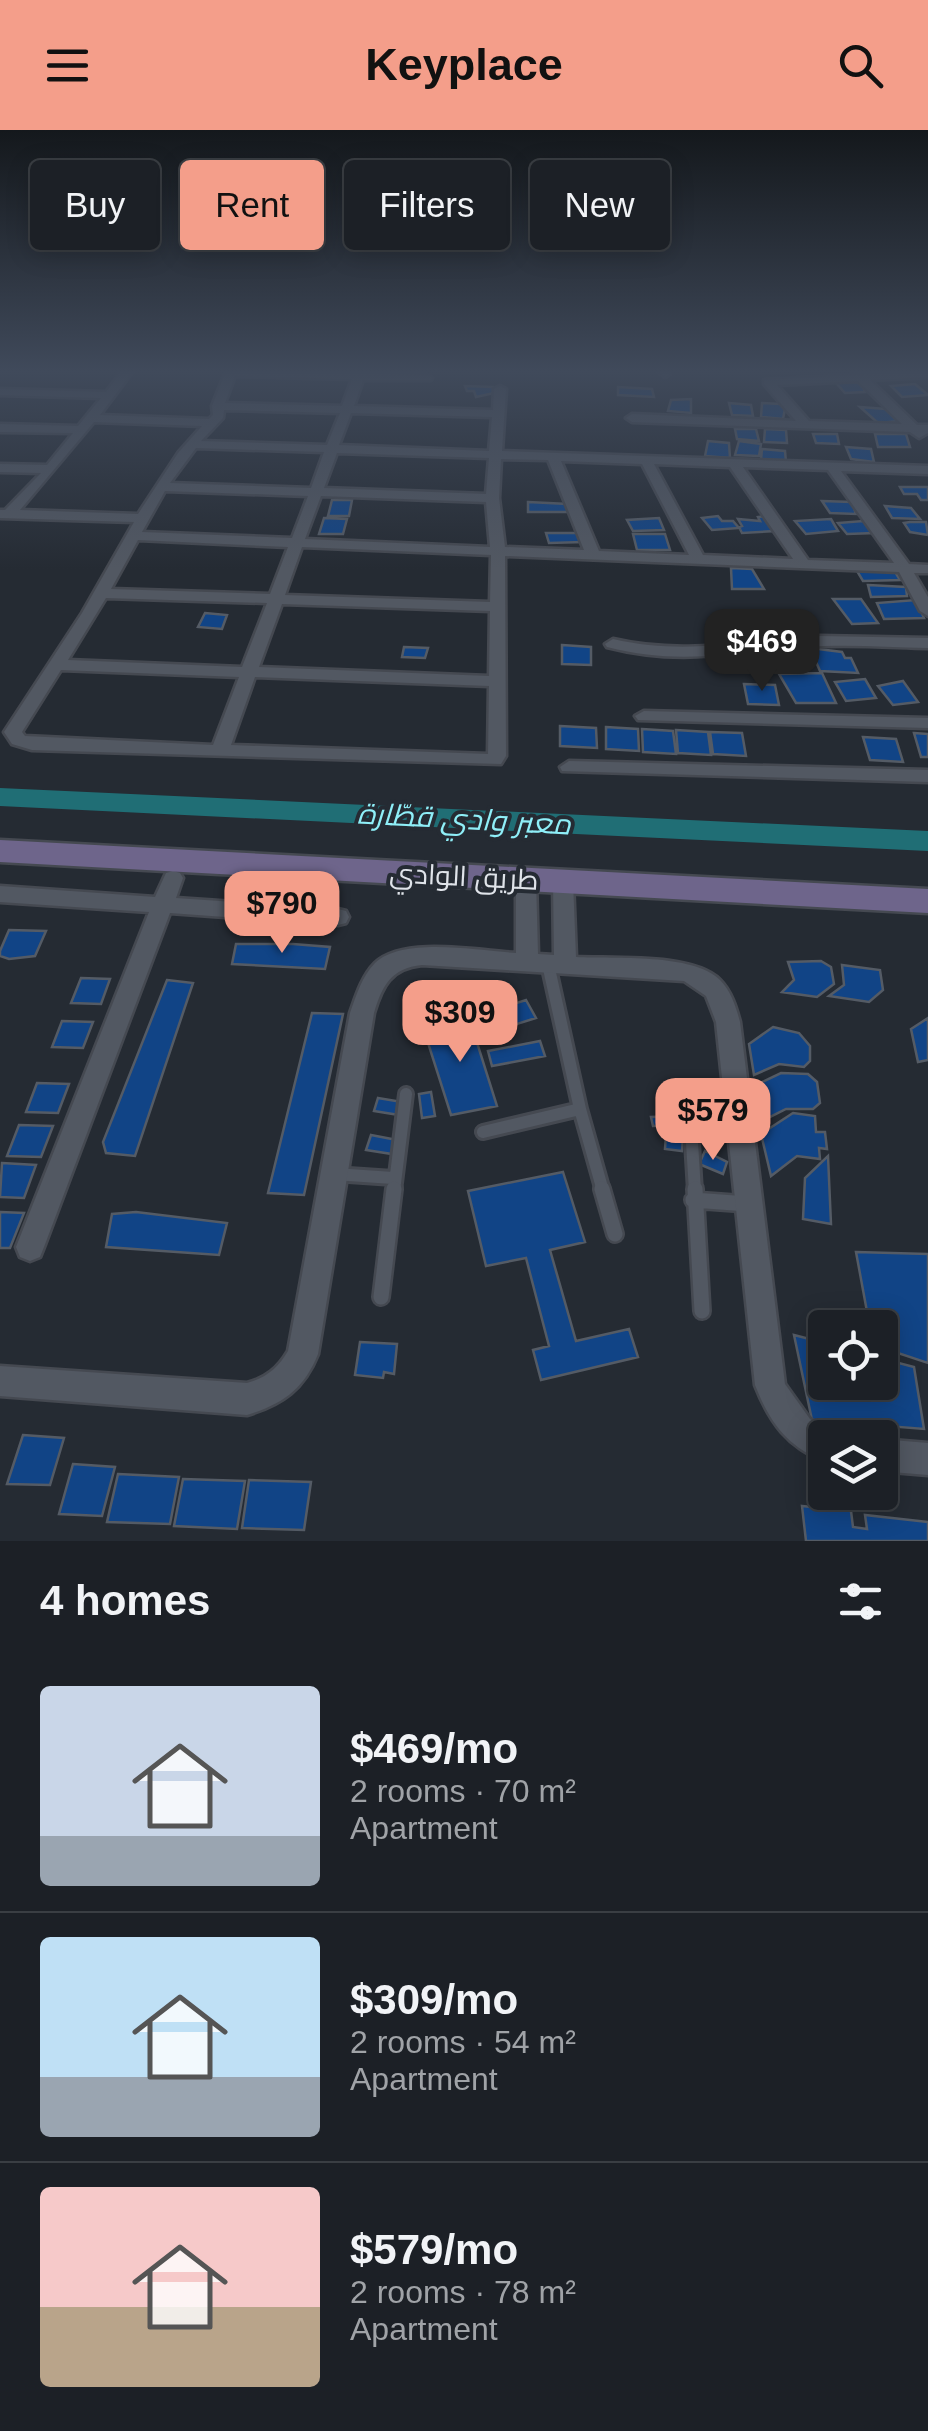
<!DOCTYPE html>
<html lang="en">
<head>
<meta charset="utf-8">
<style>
  body { margin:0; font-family:Arial,Cairo,sans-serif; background:#25282e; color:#f1f3f6; height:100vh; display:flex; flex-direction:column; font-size:38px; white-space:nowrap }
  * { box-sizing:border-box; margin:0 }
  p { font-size:32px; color:#a0a3a7 }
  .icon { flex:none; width:55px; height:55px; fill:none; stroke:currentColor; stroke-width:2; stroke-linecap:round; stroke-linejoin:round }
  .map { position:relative; height:1411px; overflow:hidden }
  .details { display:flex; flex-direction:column; background:#1c2026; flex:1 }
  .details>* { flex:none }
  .banner { position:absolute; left:30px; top:30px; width:870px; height:90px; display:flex; gap:20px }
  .fabs { position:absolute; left:808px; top:1180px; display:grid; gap:20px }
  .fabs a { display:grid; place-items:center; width:90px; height:90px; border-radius:10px; background:#1c2026; box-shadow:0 5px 25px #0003,0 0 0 2px #3a3e43; font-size:50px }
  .price { position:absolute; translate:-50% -85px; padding:0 22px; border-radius:20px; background:#f49e8a; color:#111; font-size:32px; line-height:65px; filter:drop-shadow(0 2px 5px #0008) }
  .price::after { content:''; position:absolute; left:50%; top:60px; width:30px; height:22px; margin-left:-15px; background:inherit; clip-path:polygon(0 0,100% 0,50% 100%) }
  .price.on { background:#222; color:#fff }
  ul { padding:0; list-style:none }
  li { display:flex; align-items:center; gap:30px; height:250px; padding:0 40px }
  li+li { border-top:2px solid #3a3e43 }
  li span { display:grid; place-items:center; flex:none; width:280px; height:200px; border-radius:10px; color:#555 }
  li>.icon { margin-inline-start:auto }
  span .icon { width:120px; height:120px; fill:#fffc; stroke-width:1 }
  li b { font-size:42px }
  h2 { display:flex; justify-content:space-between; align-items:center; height:120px; padding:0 40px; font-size:42px }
  .pill { padding:0 35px; border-radius:10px; background:#1c2026; box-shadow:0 5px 25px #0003,0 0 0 2px #3a3e43; font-size:35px; line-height:90px }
  .pill.on { background:#f49e8a; color:#111 }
  header { display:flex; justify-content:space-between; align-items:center; height:130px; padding:0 40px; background:#f49e8a; color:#111; font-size:45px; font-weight:700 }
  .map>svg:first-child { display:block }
</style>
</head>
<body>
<header><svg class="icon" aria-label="menu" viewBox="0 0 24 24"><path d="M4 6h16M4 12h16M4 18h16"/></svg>Keyplace<svg class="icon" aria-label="search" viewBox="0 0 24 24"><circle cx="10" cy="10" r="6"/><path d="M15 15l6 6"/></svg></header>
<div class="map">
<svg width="928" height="1411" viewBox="0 0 928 1411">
  <rect width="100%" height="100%" fill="#252b33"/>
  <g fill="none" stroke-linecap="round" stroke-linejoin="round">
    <path fill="#206e75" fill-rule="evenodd" d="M 0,658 L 928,701 L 928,721 L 0,676 Z"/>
  </g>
  <path fill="#114486" stroke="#545b65" stroke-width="2.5" d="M 861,252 L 865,262 L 845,263 L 836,253 Z
    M 915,254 L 928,265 L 902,267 L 891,256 Z
    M 465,256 L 493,257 L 494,263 L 476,267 L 474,261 L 467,261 Z
    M 618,257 L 652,259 L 654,267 L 618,265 Z
    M 691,269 L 691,283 L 668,281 L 671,270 Z
    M 729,273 L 751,275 L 753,286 L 732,285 Z
    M 762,273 L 781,274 L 785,279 L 783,289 L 761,287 Z
    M 860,277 L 886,279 L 900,291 L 878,293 Z
    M 735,299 L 756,299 L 759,311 L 737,309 Z
    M 765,299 L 786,300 L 787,313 L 764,312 Z
    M 813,304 L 837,304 L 839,314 L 816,313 Z
    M 875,304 L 906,304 L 910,317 L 878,317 Z
    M 708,311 L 729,313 L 730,328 L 705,326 Z
    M 739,311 L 761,314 L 759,326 L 735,325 Z
    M 846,317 L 871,319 L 874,332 L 851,329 Z
    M 762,319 L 785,321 L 786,332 L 761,330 Z
    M 900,357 L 928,357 L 928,370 L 921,370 L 917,364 L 904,364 Z
    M 332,370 L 352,370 L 349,386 L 328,386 Z
    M 822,371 L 852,372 L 856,384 L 830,383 Z
    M 528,372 L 568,374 L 570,382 L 528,382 Z
    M 885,376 L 911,378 L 920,389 L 892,388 Z
    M 718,386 L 722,391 L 733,391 L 739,398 L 712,400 L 702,388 Z
    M 767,386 L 775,401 L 742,403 L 739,397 L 742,396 L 738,389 L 760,391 L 758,387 Z
    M 324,388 L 347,389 L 343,404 L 319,404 Z
    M 659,388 L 664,400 L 633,401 L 627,390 Z
    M 831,389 L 838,401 L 806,404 L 795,391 Z
    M 863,391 L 874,403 L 847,404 L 838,393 Z
    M 910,392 L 926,392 L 928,405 L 910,402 L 904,393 Z
    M 546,403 L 584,403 L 583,412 L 549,413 Z
    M 633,404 L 665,404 L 670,420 L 637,420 Z
    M 731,438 L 752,439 L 764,459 L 732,459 Z
    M 894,440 L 900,450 L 863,451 L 857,441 Z
    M 868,455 L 906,457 L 907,466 L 871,467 Z
    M 833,469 L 861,469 L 878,493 L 852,494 Z
    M 916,470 L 924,488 L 884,489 L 877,473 Z
    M 205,483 L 227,485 L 222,499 L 198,497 Z
    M 562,515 L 591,517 L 591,535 L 562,534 Z
    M 404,517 L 428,518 L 425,528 L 402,527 Z
    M 810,518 L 842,522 L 845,528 L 851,528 L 858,543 L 820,541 Z
    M 822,543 L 836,573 L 796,573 L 779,544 Z
    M 865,549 L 876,568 L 846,571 L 835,552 Z
    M 903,551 L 918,572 L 893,575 L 878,556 Z
    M 744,554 L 775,555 L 779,575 L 748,574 Z
    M 560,596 L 596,598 L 597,618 L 560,616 Z
    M 606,597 L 638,599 L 639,621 L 606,619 Z
    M 642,599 L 673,601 L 676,624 L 643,622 Z
    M 676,600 L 708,602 L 711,625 L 678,623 Z
    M 710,602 L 742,603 L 746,626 L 713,624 Z
    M 914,603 L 928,604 L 928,627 L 921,627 Z
    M 863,607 L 896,609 L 903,632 L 870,630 Z
    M 9,800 L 46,801 L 35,826 L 9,829 L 0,826 L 0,821 Z
    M 236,814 L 293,814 L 330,817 L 325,839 L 232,834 Z
    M 821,831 L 831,837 L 834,854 L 817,867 L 782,862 L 794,850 L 788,832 Z
    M 842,835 L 880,840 L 883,860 L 869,872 L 829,866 L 844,855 Z
    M 81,848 L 110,849 L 101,874 L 71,873 Z
    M 167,850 L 193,853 L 135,1026 L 106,1023 L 103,1012 Z
    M 526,870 L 536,888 L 491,902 L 482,884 Z
    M 312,883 L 343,884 L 304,1065 L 268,1063 Z
    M 468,884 L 497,976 L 451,985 L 422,894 Z
    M 928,888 L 928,930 L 918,932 L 911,899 Z
    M 62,891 L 93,892 L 83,918 L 52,917 Z
    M 773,897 L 799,903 L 810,916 L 810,931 L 804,937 L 779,934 L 754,945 L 749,914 Z
    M 540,911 L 545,926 L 492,936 L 488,921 Z
    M 781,943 L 808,944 L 817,952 L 820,973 L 813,979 L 786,979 L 760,992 L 754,956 Z
    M 37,953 L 69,954 L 58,983 L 26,982 Z
    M 431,962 L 435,986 L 422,988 L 419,964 Z
    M 378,968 L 402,972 L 399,985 L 374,981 Z
    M 793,983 L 815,986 L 816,1002 L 825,1002 L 827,1019 L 819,1018 L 820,1029 L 797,1026 L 771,1046 L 761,1004 Z
    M 676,986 L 678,995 L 653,996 L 651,987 Z
    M 19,995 L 53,996 L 41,1027 L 7,1026 Z
    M 666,1004 L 683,1006 L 682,1021 L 665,1019 Z
    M 371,1005 L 397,1010 L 392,1024 L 366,1020 Z
    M 705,1021 L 727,1032 L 723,1044 L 699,1034 Z
    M 828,1026 L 831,1094 L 803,1089 L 805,1048 Z
    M 2,1033 L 36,1035 L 24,1068 L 0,1067 Z
    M 563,1042 L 585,1112 L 550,1120 L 576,1211 L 629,1199 L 638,1227 L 541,1250 L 533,1220 L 549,1216 L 526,1128 L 486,1136 L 468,1061 Z
    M 0,1082 L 24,1083 L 10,1118 L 0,1118 Z
    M 136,1082 L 227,1093 L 219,1125 L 106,1117 L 112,1084 Z
    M 856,1122 L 928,1124 L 928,1233 L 880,1217 L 880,1198 L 870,1198 Z
    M 794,1205 L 825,1213 L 825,1252 L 880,1252 L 880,1228 L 914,1237 L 924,1299 L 812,1290 Z
    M 360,1212 L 397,1214 L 394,1244 L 384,1242 L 383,1248 L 355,1245 Z
    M 23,1305 L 64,1308 L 50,1355 L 7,1354 Z
    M 73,1334 L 115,1337 L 102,1386 L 59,1384 Z
    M 118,1344 L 179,1347 L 170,1394 L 107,1392 Z
    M 183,1349 L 245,1351 L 237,1399 L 174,1396 Z
    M 249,1350 L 311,1352 L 304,1400 L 242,1398 Z
    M 802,1376 L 851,1381 L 853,1397 L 867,1399 L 865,1385 L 928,1392 L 928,1411 L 806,1411 Z"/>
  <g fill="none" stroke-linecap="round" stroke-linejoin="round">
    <g stroke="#454951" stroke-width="18">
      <path id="lane-far1" d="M 548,834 L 580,979 L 603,1061
        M 689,964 L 695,1061
        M 483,1002 L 580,979
        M 334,1044 L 393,1048
        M 394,1061 L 406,964"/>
    </g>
    <g stroke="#454951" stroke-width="20">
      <path id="lane" d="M 602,1059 L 615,1104
        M 695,1059 L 702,1181
        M 693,1070 L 748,1074
        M 381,1167 L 394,1059"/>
    </g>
    <g stroke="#454951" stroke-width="5">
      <path id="street" d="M 122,241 L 133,241 L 100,285 L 209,289 L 213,285 L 212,276 L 226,241 L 427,245 L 432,248 L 431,250 L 363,250 L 354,276 L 493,280 L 494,259 L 500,256 L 506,259 L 502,321 L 928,336 L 928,344 L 841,341 L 909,434 L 928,435 L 928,443 L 914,443 L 928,467 L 928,486 L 920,481 L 899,442 L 505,426 L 506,626 L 501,634 L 32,620 L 12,614 L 4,602 L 82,483 L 134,392 L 0,388 L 0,380 L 5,380 L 41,343 L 0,342 L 0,334 L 47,335 L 73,303 L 0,302 L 0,294 L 78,296 L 101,268 L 0,265 L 0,259 L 106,262 ZM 235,246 L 352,249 L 342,276 L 225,273 ZM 224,280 L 340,283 L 327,315 L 201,311 L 223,288 ZM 351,283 L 492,287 L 489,321 L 339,315 ZM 94,292 L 202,296 L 178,323 L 138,384 L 20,380 ZM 196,318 L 324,322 L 311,358 L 170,353 ZM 337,323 L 489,328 L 486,364 L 324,358 ZM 501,329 L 548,330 L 584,420 L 505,417 L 499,368 ZM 561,331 L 642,334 L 689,425 L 599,421 ZM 654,334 L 730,337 L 793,429 L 703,425 ZM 743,337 L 828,340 L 894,433 L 808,430 ZM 165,361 L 308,366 L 292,408 L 142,402 ZM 321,366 L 486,372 L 490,417 L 305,409 ZM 138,410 L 288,417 L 270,464 L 111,459 ZM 302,417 L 491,425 L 490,472 L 285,465 ZM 106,468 L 267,473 L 242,537 L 68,530 ZM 282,474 L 490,481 L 489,546 L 259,537 ZM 61,540 L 239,547 L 213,615 L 25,606 L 22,602 ZM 255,547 L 489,556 L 488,624 L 231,615 Z
        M 658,241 L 669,241 L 670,244 L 665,247 Z
        M 928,241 L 928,247 L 870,250 L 917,295 L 928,295 L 928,303 L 919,308 L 910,302 L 632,292 L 626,288 L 632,284 L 796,291 L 764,254 L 764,250 ZM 858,251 L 902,294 L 809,291 L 777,255 Z
        M 819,506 L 928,508 L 928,518 C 887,517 846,514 805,517 C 732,522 681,536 607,517 L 605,514 L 613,509 C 686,526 747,510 819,506 Z
        M 644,581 L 928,588 L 928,598 L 638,590 L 635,586 Z
        M 569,631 L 928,640 L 928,652 L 562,641 L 560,637 Z
        M 173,741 L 180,743 L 183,748 L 176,768 L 338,779 L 346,781 L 349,787 L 346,793 L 338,795 L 170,783 L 44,1117 L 40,1127 L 30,1131 L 20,1127 L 16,1117 L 149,782 L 0,772 L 0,756 L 155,767 L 166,743 Z
        M 526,743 L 533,745 L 536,750 L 538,824 L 554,825 L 553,751 L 556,746 L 570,746 L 573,751 L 576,827 C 614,829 693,823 720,850 C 731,861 736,877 740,892 L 785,1254 L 810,1289 L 836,1305 L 838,1308 L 825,1308 L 825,1332 C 787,1316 770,1293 755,1255 L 716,892 L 706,866 L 684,851 L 422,835 C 391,838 382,856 374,883 L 318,1224 C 304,1259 283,1274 247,1285 L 0,1266 L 0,1236 L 247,1253 C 266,1248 278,1238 288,1221 L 350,883 C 356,866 362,846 375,833 C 404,806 479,821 516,823 L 516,750 L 519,745 Z
        M 880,1309 L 928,1313 L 928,1345 L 880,1341 Z"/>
    </g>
    <g stroke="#454951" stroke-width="5">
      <path id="secondary" d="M 0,710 L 928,759 L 928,783 L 0,732 Z"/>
    </g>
    <use href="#lane-far1" stroke="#525862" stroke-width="12"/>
    <use href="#lane" stroke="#525862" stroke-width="15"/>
    <use href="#street" fill="#525862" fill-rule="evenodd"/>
    <use href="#secondary" fill="#6e658b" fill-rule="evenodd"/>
  </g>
  <linearGradient id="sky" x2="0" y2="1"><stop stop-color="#14181c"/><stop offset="0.55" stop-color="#404a5b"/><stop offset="1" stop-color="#404a5b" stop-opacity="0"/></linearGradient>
  <rect width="928" height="439" fill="url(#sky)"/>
  <g text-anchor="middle" stroke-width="8" stroke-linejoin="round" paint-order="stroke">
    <g font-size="28" fill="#e0e4ea" stroke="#252b33">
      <text transform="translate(464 746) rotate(3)" y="10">طريق الوادي</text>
    </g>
    <g font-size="30" font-style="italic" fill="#8feff8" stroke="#252b33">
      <text transform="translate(464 689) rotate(3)" y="10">معبر وادي قطّارة</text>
    </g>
  </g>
</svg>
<div class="fabs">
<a><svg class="icon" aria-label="locate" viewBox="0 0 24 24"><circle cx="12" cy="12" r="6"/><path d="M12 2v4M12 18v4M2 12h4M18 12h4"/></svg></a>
<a><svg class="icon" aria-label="layers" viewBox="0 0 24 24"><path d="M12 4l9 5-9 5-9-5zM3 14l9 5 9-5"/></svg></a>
</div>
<b class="price on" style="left:762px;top:564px">$469</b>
<b class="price" style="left:282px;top:826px">$790</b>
<b class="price" style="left:460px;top:935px">$309</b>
<b class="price" style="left:713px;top:1033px">$579</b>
<div class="banner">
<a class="pill">Buy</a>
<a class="pill on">Rent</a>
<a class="pill">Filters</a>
<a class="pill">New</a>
</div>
</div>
<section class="details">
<h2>4 homes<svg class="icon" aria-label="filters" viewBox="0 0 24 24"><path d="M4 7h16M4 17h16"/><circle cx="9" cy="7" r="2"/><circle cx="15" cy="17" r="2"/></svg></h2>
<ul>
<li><span style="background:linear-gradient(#c9d6e8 75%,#9aa5b1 0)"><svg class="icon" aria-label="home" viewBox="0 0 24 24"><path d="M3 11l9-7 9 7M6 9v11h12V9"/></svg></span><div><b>$469/mo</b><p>2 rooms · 70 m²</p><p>Apartment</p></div></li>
<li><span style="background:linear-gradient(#bfe0f5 70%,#9aa5b1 0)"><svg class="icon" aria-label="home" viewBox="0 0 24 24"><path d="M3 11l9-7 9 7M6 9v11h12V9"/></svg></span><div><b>$309/mo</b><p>2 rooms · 54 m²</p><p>Apartment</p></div></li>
<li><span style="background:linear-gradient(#f6c9c9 60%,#b9a48a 0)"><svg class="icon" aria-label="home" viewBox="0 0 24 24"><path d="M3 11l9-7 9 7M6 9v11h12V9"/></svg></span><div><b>$579/mo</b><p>2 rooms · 78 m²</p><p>Apartment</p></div></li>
</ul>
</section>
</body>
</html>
